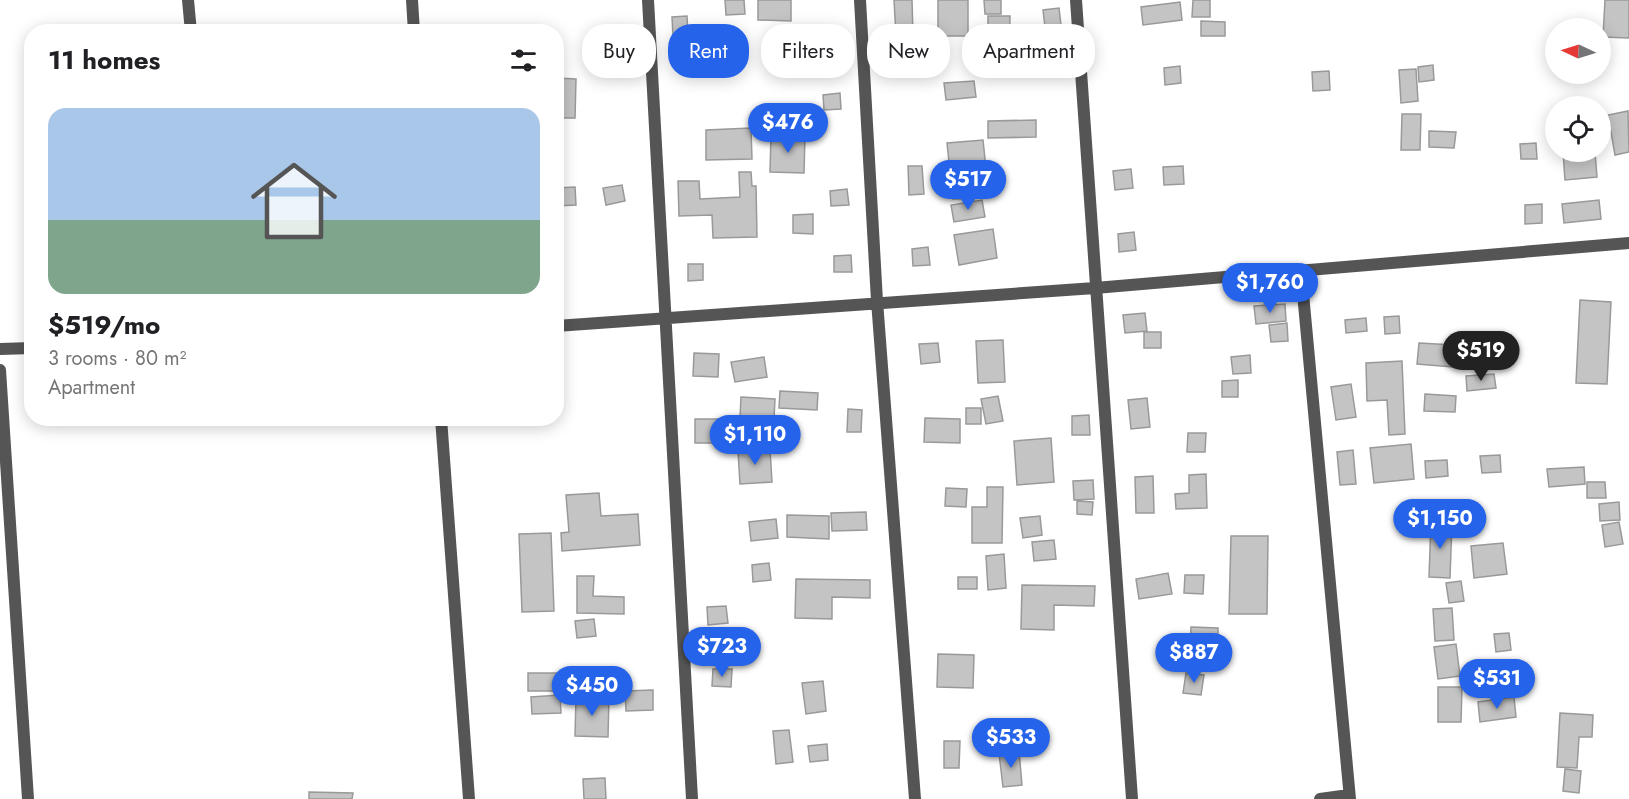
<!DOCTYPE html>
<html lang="en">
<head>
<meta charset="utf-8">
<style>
  body { margin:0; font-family:Jost,sans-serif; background:#f6f6f6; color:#202124; height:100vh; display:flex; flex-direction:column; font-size:22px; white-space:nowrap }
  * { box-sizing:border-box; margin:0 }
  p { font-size:20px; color:#757577 }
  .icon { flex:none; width:33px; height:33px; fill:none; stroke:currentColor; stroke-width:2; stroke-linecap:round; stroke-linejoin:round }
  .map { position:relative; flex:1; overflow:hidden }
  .sheet { position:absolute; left:24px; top:24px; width:540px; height:402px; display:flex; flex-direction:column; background:#fff; border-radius:24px; box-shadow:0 3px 15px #0003 }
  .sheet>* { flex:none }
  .banner { position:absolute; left:582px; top:24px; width:570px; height:54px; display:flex; gap:12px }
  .needle { width:39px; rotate:274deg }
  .fabs { position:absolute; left:1545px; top:18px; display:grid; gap:12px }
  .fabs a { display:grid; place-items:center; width:66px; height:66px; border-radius:50%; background:#fff; box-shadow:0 3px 15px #0003; font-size:30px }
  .price { position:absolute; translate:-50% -51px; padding:0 14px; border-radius:21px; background:#2563eb; color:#fff; font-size:20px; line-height:39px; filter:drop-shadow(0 2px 3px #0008) }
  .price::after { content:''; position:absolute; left:50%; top:36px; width:18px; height:14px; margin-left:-9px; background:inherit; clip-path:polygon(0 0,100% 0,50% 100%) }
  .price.current { background:#222; color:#fff }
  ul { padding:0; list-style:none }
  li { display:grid; align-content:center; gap:12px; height:318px; padding:0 24px }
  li+li { border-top:2px solid #e0e0e0 }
  li span { display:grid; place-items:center; height:186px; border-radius:18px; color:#555 }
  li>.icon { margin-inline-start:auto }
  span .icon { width:108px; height:108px; fill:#fffc; stroke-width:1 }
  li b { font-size:26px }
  h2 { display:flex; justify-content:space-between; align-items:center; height:72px; padding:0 24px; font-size:26px }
  .tag { padding:0 21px; border-radius:24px; background:#fff; box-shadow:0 3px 15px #0003; font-size:21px; line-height:54px }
  .tag.current { background:#2563eb; color:#fff }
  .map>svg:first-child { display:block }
</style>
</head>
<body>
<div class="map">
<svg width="1629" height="799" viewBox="0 0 1629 799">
  <rect width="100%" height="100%" fill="#fff"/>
  <path fill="#c4c4c4" stroke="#999" stroke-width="1.5" d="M 725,0 L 744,0 L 745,14 L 726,15 Z
    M 758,0 L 791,0 L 791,21 L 758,20 Z
    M 894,0 L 912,0 L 913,34 L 896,35 Z
    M 938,0 L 968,0 L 968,36 L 938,36 Z
    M 984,0 L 1001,0 L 1001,14 L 985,14 Z
    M 1193,0 L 1210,0 L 1210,17 L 1192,17 Z
    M 1605,0 L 1629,0 L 1629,38 L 1603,37 Z
    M 1180,2 L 1182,20 L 1143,25 L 1141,7 Z
    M 1059,8 L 1061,25 L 1045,27 L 1043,10 Z
    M 687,16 L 688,35 L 673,36 L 672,17 Z
    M 988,16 L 1010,16 L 1009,52 L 988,52 Z
    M 1201,21 L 1225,22 L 1225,36 L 1201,36 Z
    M 1433,65 L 1434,80 L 1419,82 L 1418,67 Z
    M 1180,66 L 1181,83 L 1165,85 L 1164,68 Z
    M 1416,69 L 1418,101 L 1401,103 L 1399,70 Z
    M 1329,71 L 1330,90 L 1313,91 L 1312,72 Z
    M 556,78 L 576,79 L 575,118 L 556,118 Z
    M 974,81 L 976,97 L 946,100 L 944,83 Z
    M 840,93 L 841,109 L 824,110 L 823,95 Z
    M 1628,111 L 1629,152 L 1615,155 L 1608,115 Z
    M 1402,114 L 1421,114 L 1420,150 L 1401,150 Z
    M 1036,120 L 1036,137 L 988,138 L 988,121 Z
    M 561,123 L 563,142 L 556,143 L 556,124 Z
    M 751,128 L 752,159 L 706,160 L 706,130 Z
    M 1429,131 L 1456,132 L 1454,148 L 1429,147 Z
    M 771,135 L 805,136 L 804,173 L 770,172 Z
    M 983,140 L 987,178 L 951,181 L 947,143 Z
    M 1536,143 L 1537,159 L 1521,159 L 1520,144 Z
    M 1563,152 L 1595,152 L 1597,177 L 1565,180 Z
    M 908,166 L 922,166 L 924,194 L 909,195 Z
    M 1183,166 L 1184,184 L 1164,185 L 1163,167 Z
    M 1131,169 L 1133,188 L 1115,190 L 1113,171 Z
    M 739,172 L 751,172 L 752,186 L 756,186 L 757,237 L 713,238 L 712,215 L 679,216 L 678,181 L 699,181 L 700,199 L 740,197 Z
    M 981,182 L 982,198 L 953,199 L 952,183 Z
    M 622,185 L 625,201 L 606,205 L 603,188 Z
    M 575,187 L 576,205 L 556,206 L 556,188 Z
    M 847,189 L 849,205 L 831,206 L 830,191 Z
    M 982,200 L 985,217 L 954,222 L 951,205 Z
    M 1599,200 L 1601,219 L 1564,223 L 1562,204 Z
    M 1542,204 L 1542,223 L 1525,224 L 1525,205 Z
    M 813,214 L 813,234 L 793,233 L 793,215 Z
    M 993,229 L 997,258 L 959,265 L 954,235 Z
    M 1134,232 L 1136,250 L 1119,252 L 1118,234 Z
    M 928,247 L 930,265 L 913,266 L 912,249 Z
    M 851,255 L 852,272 L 834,272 L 834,256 Z
    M 688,264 L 703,264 L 703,280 L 688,281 Z
    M 1580,300 L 1611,302 L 1607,384 L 1576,383 Z
    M 1285,304 L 1286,321 L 1256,324 L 1254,306 Z
    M 1145,313 L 1147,331 L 1125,333 L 1123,315 Z
    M 1399,316 L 1400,333 L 1385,334 L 1384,317 Z
    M 1366,318 L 1367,331 L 1346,333 L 1345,320 Z
    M 1287,323 L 1288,341 L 1271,342 L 1269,325 Z
    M 1144,332 L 1161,332 L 1161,348 L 1144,348 Z
    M 1003,340 L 1005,382 L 978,383 L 976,341 Z
    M 938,343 L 940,362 L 921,364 L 919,344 Z
    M 1419,343 L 1454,345 L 1453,367 L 1417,364 Z
    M 694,353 L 719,354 L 718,377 L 693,376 Z
    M 1250,355 L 1251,373 L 1233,374 L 1231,357 Z
    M 764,357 L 767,377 L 735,382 L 731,362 Z
    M 1402,361 L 1405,434 L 1389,435 L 1387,400 L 1367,401 L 1366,363 Z
    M 1494,374 L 1496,388 L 1467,391 L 1466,376 Z
    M 1238,380 L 1238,397 L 1222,397 L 1222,381 Z
    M 1351,384 L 1356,417 L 1336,420 L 1331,387 Z
    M 780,391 L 818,393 L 817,410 L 779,408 Z
    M 1425,394 L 1456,396 L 1455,412 L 1424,411 Z
    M 998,396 L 1003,421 L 986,424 L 981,399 Z
    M 741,397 L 775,399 L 773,438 L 757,438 L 758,417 L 740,417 Z
    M 1147,398 L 1150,427 L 1131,429 L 1128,400 Z
    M 966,408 L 981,408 L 981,424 L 966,424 Z
    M 848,409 L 862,410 L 861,432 L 847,432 Z
    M 1089,415 L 1090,435 L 1072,435 L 1072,416 Z
    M 925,418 L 960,419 L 960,443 L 924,442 Z
    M 695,419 L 734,419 L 734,443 L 695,443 Z
    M 1188,433 L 1206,433 L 1205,452 L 1187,452 Z
    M 1051,438 L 1054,482 L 1017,485 L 1014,441 Z
    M 1411,444 L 1414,479 L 1374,483 L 1370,448 Z
    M 770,449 L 772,482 L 740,484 L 738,451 Z
    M 1353,450 L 1356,484 L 1340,485 L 1337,452 Z
    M 1500,455 L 1501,472 L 1482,473 L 1480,456 Z
    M 1447,460 L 1448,476 L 1426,478 L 1425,461 Z
    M 1584,467 L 1585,484 L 1549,487 L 1547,469 Z
    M 1206,474 L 1207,508 L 1176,509 L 1175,494 L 1189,493 L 1189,475 Z
    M 1153,476 L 1154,513 L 1136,513 L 1135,477 Z
    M 1093,480 L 1094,499 L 1074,500 L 1073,481 Z
    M 1587,482 L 1605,482 L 1606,498 L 1587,498 Z
    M 987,487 L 1003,487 L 1002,543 L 972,543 L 972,507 L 987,507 Z
    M 946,488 L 967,489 L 966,507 L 945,506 Z
    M 599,493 L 601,516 L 638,514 L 640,545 L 562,551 L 561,533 L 569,532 L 566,495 Z
    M 1077,501 L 1093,502 L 1092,515 L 1077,514 Z
    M 1619,502 L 1620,520 L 1600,521 L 1599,504 Z
    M 866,512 L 867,530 L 832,531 L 831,513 Z
    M 787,515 L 829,516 L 829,539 L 787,537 Z
    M 1040,516 L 1042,535 L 1023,538 L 1020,518 Z
    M 776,519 L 778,538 L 751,541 L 749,522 Z
    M 1431,521 L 1452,522 L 1450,578 L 1429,577 Z
    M 1619,522 L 1623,544 L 1605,547 L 1602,525 Z
    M 551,533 L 554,611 L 522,612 L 519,534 Z
    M 1231,536 L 1268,536 L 1267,614 L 1229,614 Z
    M 1054,540 L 1056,559 L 1034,561 L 1032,542 Z
    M 1503,543 L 1507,574 L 1474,578 L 1471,546 Z
    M 1004,554 L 1006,588 L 988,590 L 986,556 Z
    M 769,563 L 771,580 L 753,582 L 752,565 Z
    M 1168,573 L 1172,594 L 1139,599 L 1136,579 Z
    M 1185,575 L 1204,575 L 1203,594 L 1184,593 Z
    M 577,576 L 594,576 L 593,596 L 624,597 L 624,614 L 577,613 Z
    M 958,577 L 977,577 L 977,589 L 958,589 Z
    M 796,579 L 870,580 L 870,598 L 832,597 L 832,619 L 795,618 Z
    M 1461,581 L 1464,601 L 1449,603 L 1446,583 Z
    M 1022,585 L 1095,586 L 1094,606 L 1054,605 L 1054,630 L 1021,629 Z
    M 726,606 L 728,623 L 708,625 L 707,607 Z
    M 1452,608 L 1454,640 L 1435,641 L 1433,609 Z
    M 594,619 L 596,636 L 577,638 L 575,621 Z
    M 1191,627 L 1218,628 L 1218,657 L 1190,657 Z
    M 1509,633 L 1511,650 L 1496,652 L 1494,634 Z
    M 1456,644 L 1460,676 L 1438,679 L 1434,647 Z
    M 938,654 L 974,655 L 973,688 L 937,687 Z
    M 713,669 L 732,669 L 731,687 L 712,686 Z
    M 528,673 L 560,673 L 559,691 L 528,691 Z
    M 1186,673 L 1204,675 L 1201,695 L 1183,693 Z
    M 823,681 L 826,711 L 806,714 L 802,683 Z
    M 1438,687 L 1462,687 L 1461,722 L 1438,722 Z
    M 653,690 L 653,710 L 626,711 L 625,691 Z
    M 560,695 L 561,713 L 532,714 L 531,697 Z
    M 576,697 L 609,698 L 608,737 L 575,736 Z
    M 1514,697 L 1516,717 L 1480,722 L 1478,702 Z
    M 1560,713 L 1593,715 L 1592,737 L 1579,737 L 1577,768 L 1557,767 Z
    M 789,730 L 793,762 L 776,764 L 773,731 Z
    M 1016,731 L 1017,749 L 1000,750 L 999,732 Z
    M 944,741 L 960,741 L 959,768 L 944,768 Z
    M 827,744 L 828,760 L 810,762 L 808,746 Z
    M 1019,751 L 1022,785 L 1003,787 L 999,753 Z
    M 1565,769 L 1581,771 L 1579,793 L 1563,791 Z
    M 605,778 L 606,799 L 584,799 L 583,779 Z
    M 309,792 L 353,793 L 352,799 L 309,799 Z"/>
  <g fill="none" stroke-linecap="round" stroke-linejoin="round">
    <path stroke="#555" stroke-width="12" d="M 188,0 L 191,32
      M 412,0 L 414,32
      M 648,0 L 692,799
      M 860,0 L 877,301 L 915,799
      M 1076,0 L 1132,799
      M 1301,272 L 1350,799
      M 556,326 L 1095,288 L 1629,243
      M 0,349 L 32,348
      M 0,370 L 28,799
      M 441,418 L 469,799
      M 1320,799 L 1349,795"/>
  </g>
</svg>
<div class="fabs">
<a><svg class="needle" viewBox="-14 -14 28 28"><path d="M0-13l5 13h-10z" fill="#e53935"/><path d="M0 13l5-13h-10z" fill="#757577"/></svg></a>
<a><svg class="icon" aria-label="locate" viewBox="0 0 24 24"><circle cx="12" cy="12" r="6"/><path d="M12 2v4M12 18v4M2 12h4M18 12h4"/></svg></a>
</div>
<b class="price" style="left:788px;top:154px">$476</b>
<b class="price" style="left:968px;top:211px">$517</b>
<b class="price" style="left:1270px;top:314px">$1,760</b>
<b class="price current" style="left:1481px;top:382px">$519</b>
<b class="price" style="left:755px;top:466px">$1,110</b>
<b class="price" style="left:1440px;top:550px">$1,150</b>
<b class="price" style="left:722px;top:678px">$723</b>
<b class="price" style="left:1194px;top:684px">$887</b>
<b class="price" style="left:1497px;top:710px">$531</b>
<b class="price" style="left:592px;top:717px">$450</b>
<b class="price" style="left:1011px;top:769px">$533</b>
<div class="banner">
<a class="tag">Buy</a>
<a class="tag current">Rent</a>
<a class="tag">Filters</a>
<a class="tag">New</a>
<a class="tag">Apartment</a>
</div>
<section class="sheet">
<h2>11 homes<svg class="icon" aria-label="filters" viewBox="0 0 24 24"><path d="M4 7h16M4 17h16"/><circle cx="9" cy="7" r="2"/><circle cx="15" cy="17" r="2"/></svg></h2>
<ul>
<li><span style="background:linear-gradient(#a9c7e8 60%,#7fa58c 0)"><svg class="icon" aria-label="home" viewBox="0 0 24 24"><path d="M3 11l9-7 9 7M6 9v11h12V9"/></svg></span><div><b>$519/mo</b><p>3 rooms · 80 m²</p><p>Apartment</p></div></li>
</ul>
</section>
</div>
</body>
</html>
